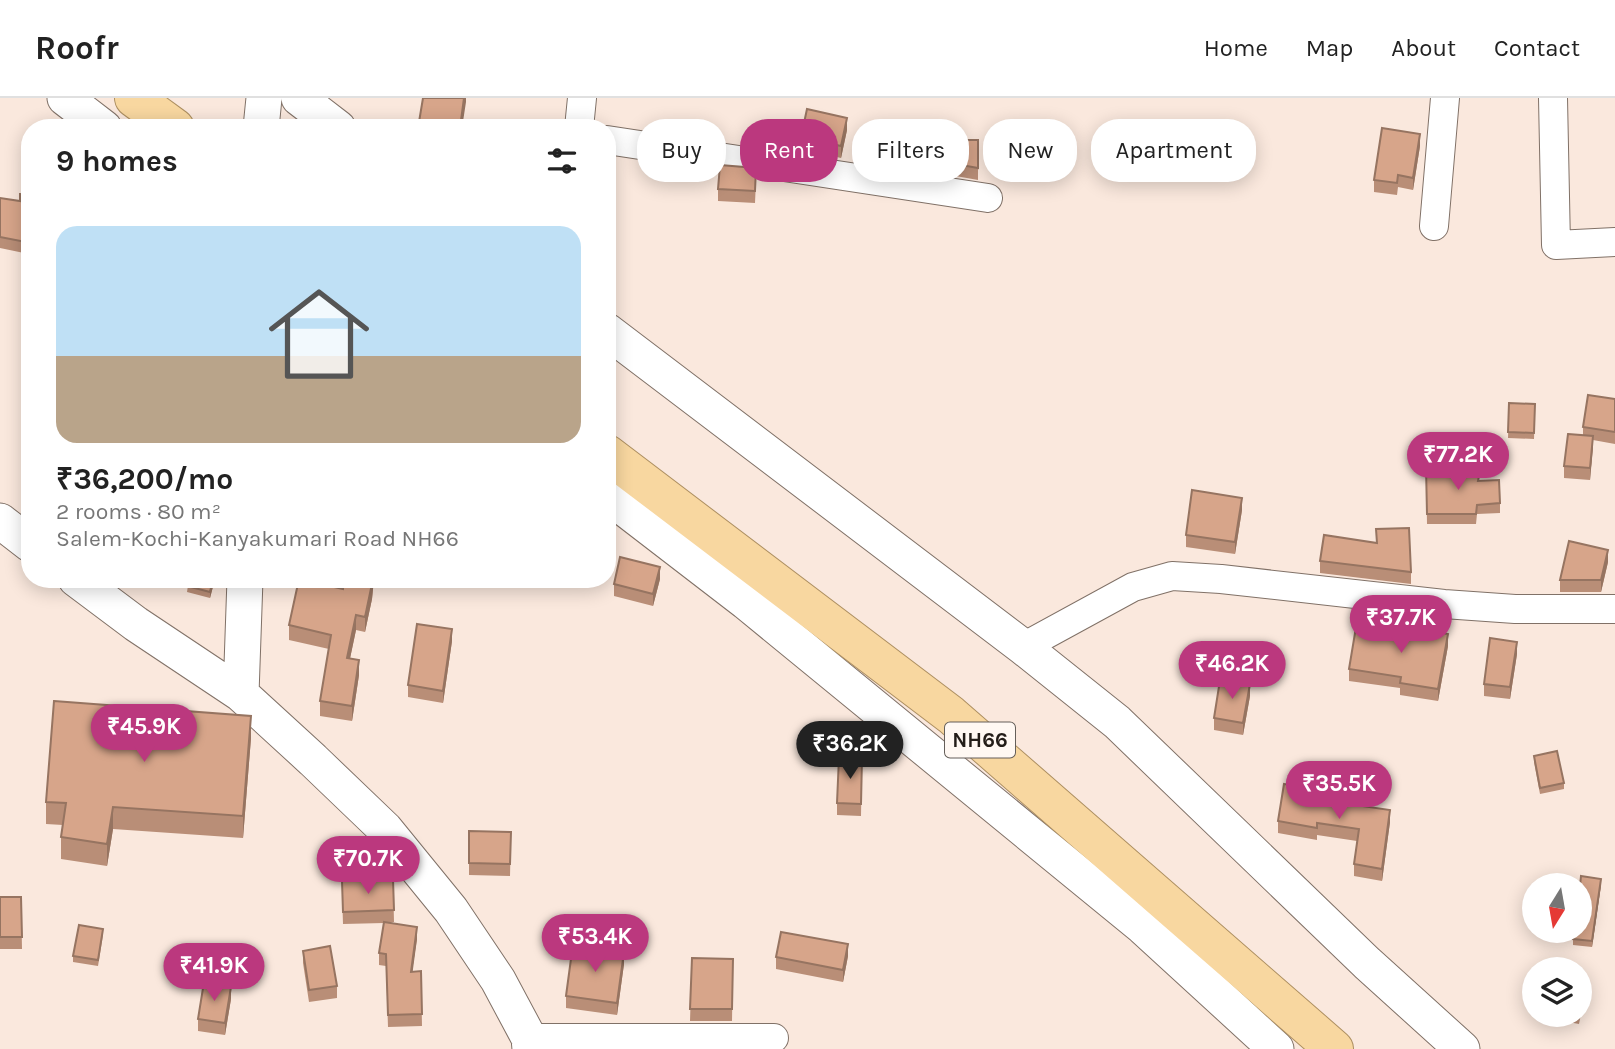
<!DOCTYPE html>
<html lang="en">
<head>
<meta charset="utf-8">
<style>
  body { margin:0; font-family:Karla,sans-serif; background:#f6f6f6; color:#222; height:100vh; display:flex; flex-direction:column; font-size:26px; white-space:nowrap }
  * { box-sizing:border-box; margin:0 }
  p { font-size:23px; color:#767676 }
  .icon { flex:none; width:38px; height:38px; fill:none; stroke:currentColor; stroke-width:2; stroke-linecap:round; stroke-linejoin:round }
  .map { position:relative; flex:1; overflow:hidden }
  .panel { position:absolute; left:21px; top:21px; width:595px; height:469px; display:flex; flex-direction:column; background:#fff; border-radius:28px; box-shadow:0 4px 18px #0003 }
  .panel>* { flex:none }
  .banner { position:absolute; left:637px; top:21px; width:665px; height:63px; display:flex; gap:14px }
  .needle { width:46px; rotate:191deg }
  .tools { position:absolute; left:1522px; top:775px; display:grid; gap:14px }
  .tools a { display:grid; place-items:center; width:70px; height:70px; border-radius:50%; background:#fff; box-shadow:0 4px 18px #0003; font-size:35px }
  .price { position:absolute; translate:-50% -60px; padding:0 16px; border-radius:24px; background:#bb387e; color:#fff; font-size:23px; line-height:46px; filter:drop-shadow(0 2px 4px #0008) }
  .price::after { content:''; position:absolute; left:50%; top:42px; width:21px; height:16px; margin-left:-10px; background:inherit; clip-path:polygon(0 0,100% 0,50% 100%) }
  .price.on { background:#222; color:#fff }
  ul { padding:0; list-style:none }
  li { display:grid; align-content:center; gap:14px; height:371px; padding:0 35px }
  li span { display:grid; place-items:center; height:217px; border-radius:21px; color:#555 }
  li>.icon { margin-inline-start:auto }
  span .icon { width:126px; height:126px; fill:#fffc; stroke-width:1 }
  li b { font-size:30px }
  h2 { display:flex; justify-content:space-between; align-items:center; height:84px; padding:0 35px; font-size:30px }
  .pill { padding:0 24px; border-radius:28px; background:#fff; box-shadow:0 4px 18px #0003; font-size:24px; line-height:63px }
  .pill.on { background:#bb387e; color:#fff }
  header { display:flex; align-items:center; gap:42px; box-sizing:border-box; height:98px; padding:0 35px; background:#fff; border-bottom:2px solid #e0e0e0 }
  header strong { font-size:33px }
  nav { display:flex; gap:38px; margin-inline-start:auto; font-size:24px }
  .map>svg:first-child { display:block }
</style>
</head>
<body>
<header>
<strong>Roofr</strong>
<nav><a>Home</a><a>Map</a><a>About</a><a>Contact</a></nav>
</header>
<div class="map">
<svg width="1615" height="951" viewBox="0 0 1615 951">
  <rect width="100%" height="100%" fill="#fae8dd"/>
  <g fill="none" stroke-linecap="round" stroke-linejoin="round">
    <g stroke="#807167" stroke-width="30">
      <path id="minor" d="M 1553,0 L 1556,147 L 1615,144
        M 579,30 L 582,0
        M 607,42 L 988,100
        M 1434,128 L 1445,0
        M 1023,549 L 1133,489 L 1172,478 L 1221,481 L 1444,506 L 1515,511 L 1615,511
        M 529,940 L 774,940"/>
    </g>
    <g stroke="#807167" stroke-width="37">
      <path id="tertiary" d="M 65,0 L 104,30
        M 299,0 L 338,30
        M 261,30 L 264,0
        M 607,233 L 1023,549 L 1117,624 L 1367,865 L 1462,951
        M 607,397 L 746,504 L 1143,829 L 1276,951
        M 0,423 L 30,446
        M 76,481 L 136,526 L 241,596 L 313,662 L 385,731 L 451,812 L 498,882 L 529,940 L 530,951
        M 241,596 L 245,481"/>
    </g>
    <g stroke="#ad8f61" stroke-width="40">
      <path id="trunk" d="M 134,0 L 175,30
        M 607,356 L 951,617 L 1334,951"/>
    </g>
    <use href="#minor" stroke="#fff" stroke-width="28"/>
    <use href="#tertiary" stroke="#fff" stroke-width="35"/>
    <use href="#trunk" stroke="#f8d7a0" stroke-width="38"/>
  </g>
  <path fill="#b98e77" d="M 847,32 L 841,60 L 801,51 L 801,39 Z
    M 950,42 L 978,42 L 978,82 L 950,77 Z
    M 1420,48 L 1413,92 L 1398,89 L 1397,97 L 1374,94 L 1374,82 Z
    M 756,82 L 755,105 L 718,103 L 718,91 Z
    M 30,97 L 30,176 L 23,175 L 24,155 L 0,150 L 0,100 L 20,103 Z
    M 1615,301 L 1615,346 L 1593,342 L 1590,382 L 1564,380 L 1564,368 L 1583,337 L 1583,329 Z
    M 1509,305 L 1535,306 L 1534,341 L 1508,340 Z
    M 1426,369 L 1479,383 L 1500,405 L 1500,415 L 1477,416 L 1476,426 L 1427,426 Z
    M 1242,412 L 1235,456 L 1186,449 L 1186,437 Z
    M 1376,431 L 1411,474 L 1411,486 L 1320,475 L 1320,463 L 1376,444 Z
    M 1608,464 L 1601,494 L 1560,494 L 1560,482 Z
    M 189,481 L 215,481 L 210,500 L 187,494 Z
    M 344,481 L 374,481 L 372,501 L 365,534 L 356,532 L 350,560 L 359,577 L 352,623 L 320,618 L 320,603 L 329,551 L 289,542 L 289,527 L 343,491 Z
    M 660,481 L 653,508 L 614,498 L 614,486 Z
    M 452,543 L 443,605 L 408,599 L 408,587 Z
    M 1448,548 L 1438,603 L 1400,597 L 1400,590 L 1349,583 L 1349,571 Z
    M 1517,556 L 1510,601 L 1484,598 L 1484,586 Z
    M 1250,598 L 1243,637 L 1214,632 L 1214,620 Z
    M 251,640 L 243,740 L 113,731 L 107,768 L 61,761 L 61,739 L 63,727 L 46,726 L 46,704 Z
    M 1534,658 L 1564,685 L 1564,691 L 1540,696 L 1534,664 Z
    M 862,660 L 861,718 L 837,717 L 837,705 Z
    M 1323,702 L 1390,724 L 1382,783 L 1354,778 L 1354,766 L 1357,743 L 1317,737 L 1317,742 L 1278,735 L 1278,723 Z
    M 469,733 L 511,734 L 510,778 L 469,777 Z
    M 393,781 L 394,824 L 387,825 L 417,841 L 412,873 L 421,873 L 422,928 L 388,929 L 386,868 L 379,867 L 379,855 L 384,825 L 343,826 L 342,795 Z
    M 1601,787 L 1592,849 L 1573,847 L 1573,841 Z
    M 0,799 L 21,799 L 22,851 L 0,851 Z
    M 103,837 L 98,868 L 73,864 L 73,858 Z
    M 303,853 L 337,888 L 337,900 L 309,904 L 303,865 Z
    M 848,858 L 843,884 L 776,871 L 776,859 Z
    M 692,860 L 733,861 L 732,923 L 690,923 Z
    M 624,866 L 617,917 L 566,910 L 566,898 Z
    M 231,901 L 225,937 L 198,933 L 198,921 Z
    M 1584,901 L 1579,926 L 1558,922 L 1558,917 L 1580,917 Z"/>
  <path fill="#967461" d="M 464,0 L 466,0 L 466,4 L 462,30 L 460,30 Z
    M 847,20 L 847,32 L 841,60 L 841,48 Z
    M 1420,36 L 1420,48 L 1413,92 L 1413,80 Z
    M 1593,338 L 1593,350 L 1590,382 L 1590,370 Z
    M 1242,400 L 1242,412 L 1235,456 L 1235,444 Z
    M 1608,452 L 1608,464 L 1601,494 L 1601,482 Z
    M 660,469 L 660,481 L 653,508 L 653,496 Z
    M 213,481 L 215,481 L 210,500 L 210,494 Z
    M 373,481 L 374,481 L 372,501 L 365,534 L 365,519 Z
    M 356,517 L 356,532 L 347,575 L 347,560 Z
    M 452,531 L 452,543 L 443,605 L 443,593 Z
    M 1448,536 L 1448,548 L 1438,603 L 1438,591 Z
    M 1517,544 L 1517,556 L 1510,601 L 1510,589 Z
    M 359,562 L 359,577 L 352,623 L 352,608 Z
    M 1250,586 L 1250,598 L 1243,637 L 1243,625 Z
    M 251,618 L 251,640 L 243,740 L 243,718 Z
    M 113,709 L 113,731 L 107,768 L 107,746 Z
    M 1390,712 L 1390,724 L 1382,783 L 1382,771 Z
    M 1601,781 L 1601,787 L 1592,849 L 1592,843 Z
    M 417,829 L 417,841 L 411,886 L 411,874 Z
    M 848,846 L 848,858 L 843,884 L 843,872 Z
    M 624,854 L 624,866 L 617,917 L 617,905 Z
    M 231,889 L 231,901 L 225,937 L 225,925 Z"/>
  <path fill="#d7a58a" stroke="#967461" stroke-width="2" d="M 423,0 L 464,0 L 460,30 L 418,30 Z
    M 807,11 L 847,20 L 841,48 L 801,39 Z
    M 1382,30 L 1420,36 L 1413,80 L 1398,77 L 1397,85 L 1374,82 Z
    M 950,42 L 978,42 L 978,70 L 950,65 Z
    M 720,67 L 756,70 L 755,93 L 718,91 Z
    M 20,96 L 30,97 L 30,165 L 23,164 L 26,144 L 0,139 L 0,100 L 20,103 Z
    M 1588,297 L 1615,301 L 1615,334 L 1583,329 Z
    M 1509,305 L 1535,306 L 1534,335 L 1508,334 Z
    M 1568,336 L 1593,338 L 1590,370 L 1564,368 Z
    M 1455,368 L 1455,377 L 1479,378 L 1478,383 L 1499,382 L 1500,405 L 1477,407 L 1476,416 L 1427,416 L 1426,369 Z
    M 1192,392 L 1242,400 L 1235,444 L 1186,437 Z
    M 1409,430 L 1411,474 L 1320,463 L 1324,437 L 1377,445 L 1376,431 Z
    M 1569,443 L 1608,452 L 1601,482 L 1560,482 Z
    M 620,459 L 660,469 L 653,496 L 614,486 Z
    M 189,481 L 213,481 L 210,494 L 187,488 Z
    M 299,481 L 343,491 L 344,481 L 373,481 L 365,519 L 356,517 L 347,560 L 359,562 L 352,608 L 320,603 L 331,537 L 289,527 Z
    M 417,526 L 452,531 L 443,593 L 408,587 Z
    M 1356,529 L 1408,536 L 1409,529 L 1448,536 L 1438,591 L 1400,585 L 1401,579 L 1349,571 Z
    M 1490,540 L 1517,544 L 1510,589 L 1484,586 Z
    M 1220,582 L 1250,586 L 1243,625 L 1214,620 Z
    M 54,603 L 251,618 L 243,718 L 113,709 L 107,746 L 61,739 L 66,705 L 46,704 Z
    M 1557,653 L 1564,685 L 1540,690 L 1534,658 Z
    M 839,659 L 862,660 L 861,706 L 837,705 Z
    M 1284,686 L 1323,692 L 1321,702 L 1390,712 L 1382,771 L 1354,766 L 1359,731 L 1317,725 L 1317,730 L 1278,723 Z
    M 469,733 L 511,734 L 510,766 L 469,765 Z
    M 1581,778 L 1601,781 L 1592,843 L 1573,841 L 1574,833 L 1580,833 L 1580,788 Z
    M 393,781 L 394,812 L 343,814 L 342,783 Z
    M 0,799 L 21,799 L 22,839 L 0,839 Z
    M 384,824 L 417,829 L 411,874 L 421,873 L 422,916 L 388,917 L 386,856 L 379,855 Z
    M 79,827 L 103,831 L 98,862 L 73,858 Z
    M 781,834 L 848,846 L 843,872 L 776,859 Z
    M 573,846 L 624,854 L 617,905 L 566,898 Z
    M 330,848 L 337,888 L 309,892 L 303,853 Z
    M 692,860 L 733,861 L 732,911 L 690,911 Z
    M 204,884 L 231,889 L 225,925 L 198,921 Z
    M 1580,894 L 1584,895 L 1580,915 Z
    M 1563,917 L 1580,917 L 1579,920 Z"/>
  <g text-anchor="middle" stroke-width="6" stroke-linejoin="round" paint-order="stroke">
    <rect fill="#fff8f3" stroke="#655f5a" stroke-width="2" x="945" y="624.5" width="70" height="35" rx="5"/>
    <g font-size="21" font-weight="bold" fill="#231d19">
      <text x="980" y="649">NH66</text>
    </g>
  </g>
</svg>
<div class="tools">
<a><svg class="needle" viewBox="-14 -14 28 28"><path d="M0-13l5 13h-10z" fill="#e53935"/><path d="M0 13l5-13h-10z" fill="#767676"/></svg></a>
<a><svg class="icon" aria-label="layers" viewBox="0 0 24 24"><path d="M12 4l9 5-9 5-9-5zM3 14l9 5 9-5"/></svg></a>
</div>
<b class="price" style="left:1458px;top:394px">₹77.2K</b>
<b class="price" style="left:1401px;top:557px">₹37.7K</b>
<b class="price" style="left:1232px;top:603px">₹46.2K</b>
<b class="price" style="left:144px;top:666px">₹45.9K</b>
<b class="price on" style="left:850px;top:683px">₹36.2K</b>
<b class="price" style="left:1339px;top:723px">₹35.5K</b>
<b class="price" style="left:368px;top:798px">₹70.7K</b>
<b class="price" style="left:595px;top:876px">₹53.4K</b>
<b class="price" style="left:214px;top:905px">₹41.9K</b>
<div class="banner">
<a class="pill">Buy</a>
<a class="pill on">Rent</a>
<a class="pill">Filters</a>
<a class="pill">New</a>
<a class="pill">Apartment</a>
</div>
<section class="panel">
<h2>9 homes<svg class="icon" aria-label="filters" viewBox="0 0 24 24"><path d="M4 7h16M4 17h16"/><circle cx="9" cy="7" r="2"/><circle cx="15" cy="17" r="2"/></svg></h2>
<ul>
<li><span style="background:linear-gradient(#bfe0f5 60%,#b9a48a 0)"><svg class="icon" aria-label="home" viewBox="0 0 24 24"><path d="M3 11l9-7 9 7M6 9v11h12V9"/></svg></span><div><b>₹36,200/mo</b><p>2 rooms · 80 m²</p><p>Salem-Kochi-Kanyakumari Road NH66</p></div></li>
</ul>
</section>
</div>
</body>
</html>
